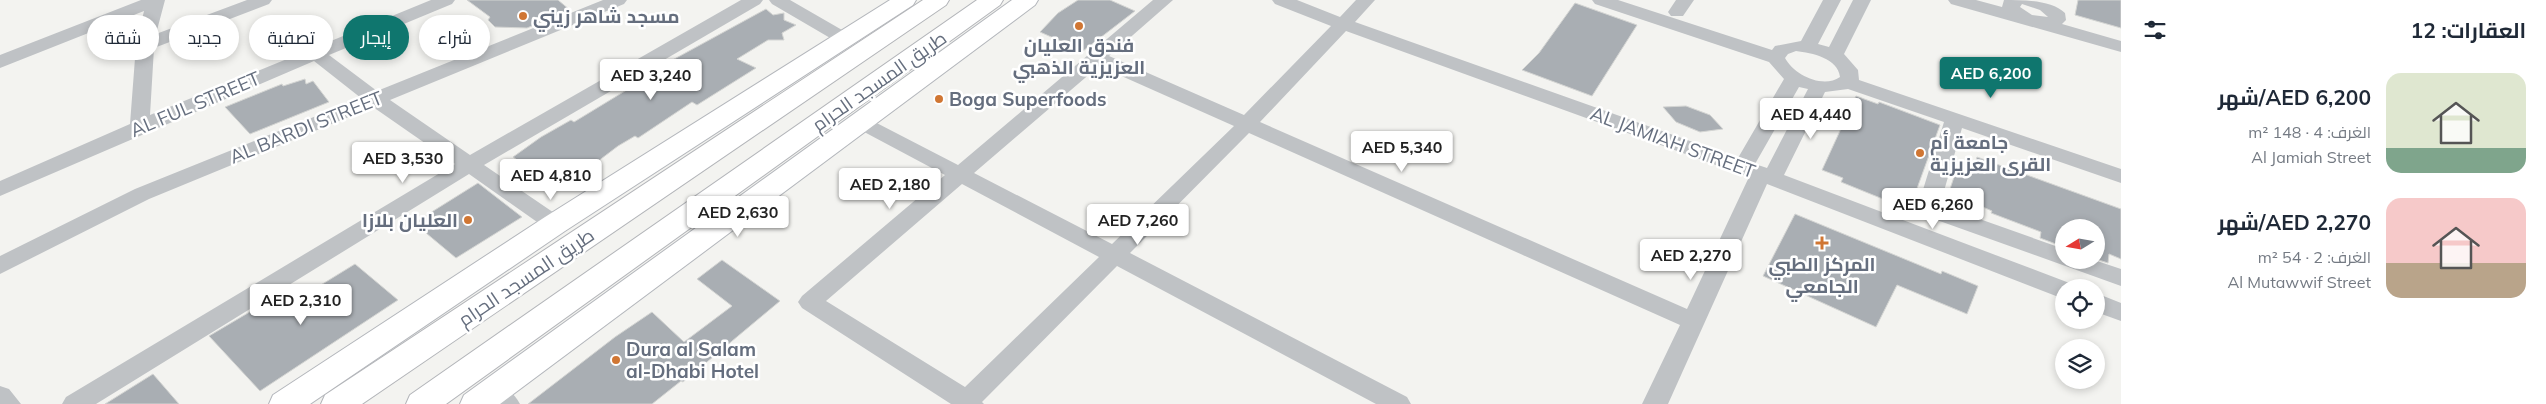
<!DOCTYPE html>
<html lang="ar">
<head>
<meta charset="utf-8">
<style>
  body { margin:0; font-family:Mulish,Cairo,sans-serif; background:#f2f2f3; color:#1f2937; direction:rtl; height:100vh; display:flex; flex-direction:column; font-size:19px; white-space:nowrap }
  * { box-sizing:border-box; margin:0 }
  p { font-size:16px; color:#747a83 }
  .icon { flex:none; width:28px; height:28px; fill:none; stroke:currentColor; stroke-width:2; stroke-linecap:round; stroke-linejoin:round }
  .map { position:relative; flex:1; overflow:hidden; direction:ltr }
  .sheet { display:flex; flex-direction:column; background:#fff; width:425px }
  .sheet>* { flex:none }
  .guide { position:absolute; left:15px; top:15px; width:475px; height:45px; direction:rtl; display:flex; gap:10px }
  .needle { width:32px; rotate:259deg }
  .tools { position:absolute; left:2055px; top:219px; display:grid; gap:10px }
  .tools a { display:grid; place-items:center; width:50px; height:50px; border-radius:50%; background:#fff; box-shadow:0 2px 8px #0003; font-size:25px }
  .price { position:absolute; translate:-50% -42px; padding:0 11px; border-radius:5px; background:#fff; color:#222; font-size:16px; line-height:32px; filter:drop-shadow(0 1px 2px #0008) }
  .price::after { content:''; position:absolute; left:50%; top:30px; width:15px; height:11px; margin-left:-8px; background:inherit; clip-path:polygon(0 0,100% 0,50% 100%) }
  .price.active { background:#0f766e; color:#fff }
  ul { padding:0; list-style:none }
  li { display:flex; align-items:center; gap:15px; height:125px; padding:0 20px }
  li span { display:grid; place-items:center; flex:none; width:140px; height:100px; border-radius:15px; color:#555 }
  li>.icon { margin-inline-start:auto }
  span .icon { width:60px; height:60px; fill:#fffc; stroke-width:1 }
  li b { font-size:21px }
  h2 { display:flex; justify-content:space-between; align-items:center; height:60px; padding:0 20px; font-size:21px }
  .tag { padding:0 18px; border-radius:22px; background:#fff; box-shadow:0 2px 8px #0003; font-size:18px; line-height:45px }
  .tag.active { background:#0f766e; color:#fff }
  main { display:flex; flex:1; min-height:0 }
  .map>svg:first-child { display:block }
</style>
</head>
<body>
<main>
<section class="sheet">
<h2>العقارات: 12<svg class="icon" aria-label="filters" viewBox="0 0 24 24"><path d="M4 7h16M4 17h16"/><circle cx="9" cy="7" r="2"/><circle cx="15" cy="17" r="2"/></svg></h2>
<ul>
<li><span style="background:linear-gradient(#dfe7d0 75%,#7fa58c 0)"><svg class="icon" aria-label="home" viewBox="0 0 24 24"><path d="M3 11l9-7 9 7M6 9v11h12V9"/></svg></span><div><b>AED 6,200/شهر</b><p>الغرف: 4 · 148 m²</p><p>Al Jamiah Street</p></div></li>
<li><span style="background:linear-gradient(#f6c9c9 65%,#b9a48a 0)"><svg class="icon" aria-label="home" viewBox="0 0 24 24"><path d="M3 11l9-7 9 7M6 9v11h12V9"/></svg></span><div><b>AED 2,270/شهر</b><p>الغرف: 2 · 54 m²</p><p>Al Mutawwif Street</p></div></li>
</ul>
</section>
<div class="map">
<svg width="2121" height="404" viewBox="0 0 2121 404">
  <rect width="100%" height="100%" fill="#f3f3f0"/>
  <path fill="#a9aeb3" stroke="#d4d5d3" d="M 467,0 L 558,0 L 570,10 L 527,28 L 495,27 L 488,20 L 490,17 Z
    M 1078,0 L 1110,0 L 1135,11 L 1083,51 L 1040,32 L 1058,13 Z
    M 2078,0 L 2121,0 L 2121,28 L 2075,15 Z
    M 1575,3 L 1637,25 L 1592,96 L 1522,70 L 1539,53 Z
    M 766,9 L 773,15 L 784,13 L 784,20 L 796,25 L 782,33 L 784,40 L 768,40 L 737,59 L 756,68 L 697,105 L 692,102 L 638,138 L 635,136 L 618,146 L 589,168 L 556,187 L 513,157 L 541,137 L 571,120 L 574,122 L 648,77 L 645,75 Z
    M 305,79 L 306,84 L 313,81 L 329,102 L 250,134 L 225,107 L 282,84 L 283,86 Z
    M 1856,96 L 1878,104 L 1879,102 L 1940,125 L 1911,205 L 1890,197 L 1888,201 L 1873,195 L 1841,182 L 1843,178 L 1822,170 Z
    M 1686,106 L 1710,115 L 1723,129 L 1700,132 L 1676,122 L 1663,107 Z
    M 1977,157 L 2121,209 L 2121,259 L 2109,254 L 2108,263 L 2096,259 L 2096,228 L 2064,228 L 2064,247 L 2040,238 L 2041,232 L 1991,213 L 1992,211 L 1949,192 L 1956,171 L 1971,176 Z
    M 478,183 L 522,217 L 456,258 L 414,223 Z
    M 1795,214 L 1941,274 L 1942,271 L 1978,286 L 1967,314 L 1897,285 L 1876,327 L 1763,276 Z
    M 722,260 L 780,301 L 683,382 L 681,381 L 652,404 L 528,404 L 615,337 L 652,312 L 684,342 L 732,306 L 697,279 Z
    M 355,264 L 398,300 L 260,391 L 209,336 L 275,297 L 285,307 Z
    M 153,374 L 179,404 L 105,404 Z"/>
  <g fill="none" stroke-linecap="round" stroke-linejoin="round">
    <g stroke="#b4b7bc" stroke-width="2">
      <path id="secondary" d="M 890,0 L 916,0 L 913,5 L 565,231 L 310,404 L 269,404 L 273,395 L 545,217 Z
        M 1012,0 L 1038,0 L 1035,5 L 500,404 L 460,404 L 464,395 Z"/>
    </g>
    <g stroke="#b3b5b9" stroke-width="2">
      <path id="primary" d="M 923,0 L 949,0 L 946,5 L 362,404 L 321,404 L 325,395 Z
        M 977,0 L 1003,0 L 1000,5 L 446,404 L 406,404 L 410,395 Z"/>
    </g>
    <path fill="#bfc2c5" fill-rule="evenodd" d="M 141,0 L 165,0 L 156,34 L 247,0 L 272,0 L 269,4 L 154,48 L 150,115 L 431,0 L 455,0 L 452,4 L 329,55 L 377,91 L 603,0 L 627,0 L 624,4 L 390,100 L 470,155 L 741,0 L 763,0 L 760,4 L 484,165 L 563,219 L 566,224 L 563,229 L 555,232 L 547,229 L 469,174 L 96,404 L 62,404 L 66,397 L 455,164 L 373,107 L 149,199 L 0,274 L 0,256 L 135,189 L 361,98 L 314,61 L 0,196 L 0,181 L 130,124 L 136,45 L 144,11 L 0,68 L 0,55 Z
      M 769,0 L 790,0 L 849,34 L 852,38 L 849,42 L 837,42 L 772,4 Z
      M 1153,0 L 1173,0 L 1109,56 L 1244,115 L 1331,26 L 1275,4 L 1272,0 L 1297,0 L 1340,17 L 1356,0 L 1375,0 L 1355,22 L 1738,158 L 1784,79 L 1769,62 L 1595,4 L 1592,0 L 1618,0 L 1772,50 L 1775,46 L 1801,41 L 1823,0 L 1841,0 L 1818,44 L 1829,47 L 1853,0 L 1871,0 L 1844,54 L 1858,70 L 1859,80 L 2121,169 L 2121,183 L 1962,128 L 1940,205 L 2064,249 L 2064,260 L 2094,260 L 2121,269 L 2121,286 L 1920,214 L 1917,209 L 1944,122 L 1848,89 L 1825,92 L 1784,175 L 2072,284 L 2074,288 L 2064,288 L 2064,298 L 2056,296 L 1767,184 L 1668,404 L 1642,404 L 1680,325 L 1249,133 L 1130,253 L 1407,397 L 1411,404 L 1376,404 L 1117,266 L 982,402 L 984,404 L 951,404 L 802,308 L 798,302 L 802,296 L 945,175 L 853,126 L 850,122 L 853,118 L 860,116 L 867,118 L 958,165 ZM 1346,31 L 1749,177 L 1687,309 L 1260,122 ZM 1796,51 C 1812,53 1838,58 1840,77 C 1823,89 1794,75 1785,58 L 1788,54 ZM 1099,66 L 1234,126 L 1112,244 L 974,173 ZM 1799,87 L 1808,89 L 1767,168 L 1755,164 ZM 962,184 L 1099,257 L 965,387 L 826,301 Z
      M 1676,0 L 1694,0 L 1683,16 L 1671,16 L 1668,12 Z
      M 1948,0 L 1976,0 L 2002,7 L 2004,0 C 2024,0 2052,0 2065,13 L 2066,20 L 2062,24 L 2121,41 L 2121,52 L 1951,4 ZM 2022,4 L 2040,10 L 2048,17 L 2032,15 L 2020,7 Z
      M 2096,293 L 2121,303 L 2121,321 L 2096,312 Z
      M 493,382 C 505,386 514,393 520,404 L 490,404 L 481,392 L 484,385 Z
      M 0,386 L 9,389 L 21,404 L 0,404 Z"/>
    <use href="#secondary" fill="#fff" fill-rule="evenodd"/>
    <use href="#primary" fill="#fff" fill-rule="evenodd"/>
  </g>
  <g fill="#d07633" stroke="#fff" stroke-width="2">
    <circle cx="523" cy="16" r="5"/>
    <circle cx="1079" cy="26" r="5"/>
    <circle cx="939" cy="99" r="5"/>
    <circle cx="1920" cy="153" r="5"/>
    <circle cx="468" cy="220" r="5"/>
    <path d="M1819.5 235.5h5v5h5v5h-5v5h-5v-5h-5v-5h5z"/>
    <circle cx="616" cy="360" r="5"/>
  </g>
  <g text-anchor="middle" stroke-width="5" stroke-linejoin="round" paint-order="stroke">
    <g font-size="19" font-weight="bold" fill="#656e7e" stroke="#fff" text-anchor="start">
      <text x="533" y="23">مسجد شاهر زيني</text>
      <text x="1079" y="52" text-anchor="middle">فندق العليان<tspan x="1079" dy="22">العزيزية الذهبي</tspan></text>
      <text x="949" y="106">Boga Superfoods</text>
      <text x="1930" y="149">جامعة أم<tspan x="1930" dy="22">القرى العزيزية</tspan></text>
      <text x="458" y="227" text-anchor="end">العليان بلازا</text>
      <text x="1822" y="271" text-anchor="middle">المركز الطبي<tspan x="1822" dy="22">الجامعي</tspan></text>
      <text x="626" y="356">Dura al Salam<tspan x="626" dy="22">al-Dhabi Hotel</tspan></text>
    </g>
    <g font-size="19" fill="#656e7e" stroke="#fff">
      <text transform="translate(879 81) rotate(-35)" y="7">طريق المسجد الحرام</text>
      <text transform="translate(195 104) rotate(-23)" y="7">AL FUL STREET</text>
      <text transform="translate(306 127) rotate(-22)" y="7">AL BARDI STREET</text>
      <text transform="translate(1673 142) rotate(20)" y="7">AL JAMIAH STREET</text>
      <text transform="translate(526 277) rotate(-34)" y="7">طريق المسجد الحرام</text>
    </g>
  </g>
</svg>
<div class="tools">
<a><svg class="needle" viewBox="-14 -14 28 28"><path d="M0-13l5 13h-10z" fill="#e53935"/><path d="M0 13l5-13h-10z" fill="#747a83"/></svg></a>
<a><svg class="icon" aria-label="locate" viewBox="0 0 24 24"><circle cx="12" cy="12" r="6"/><path d="M12 2v4M12 18v4M2 12h4M18 12h4"/></svg></a>
<a><svg class="icon" aria-label="layers" viewBox="0 0 24 24"><path d="M12 4l9 5-9 5-9-5zM3 14l9 5 9-5"/></svg></a>
</div>
<b class="price active" style="left:1991px;top:99px">AED 6,200</b>
<b class="price" style="left:651px;top:101px">AED 3,240</b>
<b class="price" style="left:1811px;top:140px">AED 4,440</b>
<b class="price" style="left:1402px;top:173px">AED 5,340</b>
<b class="price" style="left:403px;top:184px">AED 3,530</b>
<b class="price" style="left:551px;top:201px">AED 4,810</b>
<b class="price" style="left:890px;top:210px">AED 2,180</b>
<b class="price" style="left:1933px;top:230px">AED 6,260</b>
<b class="price" style="left:738px;top:238px">AED 2,630</b>
<b class="price" style="left:1138px;top:246px">AED 7,260</b>
<b class="price" style="left:1691px;top:281px">AED 2,270</b>
<b class="price" style="left:301px;top:326px">AED 2,310</b>
<div class="guide">
<a class="tag">شراء</a>
<a class="tag active">إيجار</a>
<a class="tag">تصفية</a>
<a class="tag">جديد</a>
<a class="tag">شقة</a>
</div>
</div>
</main>
</body>
</html>
